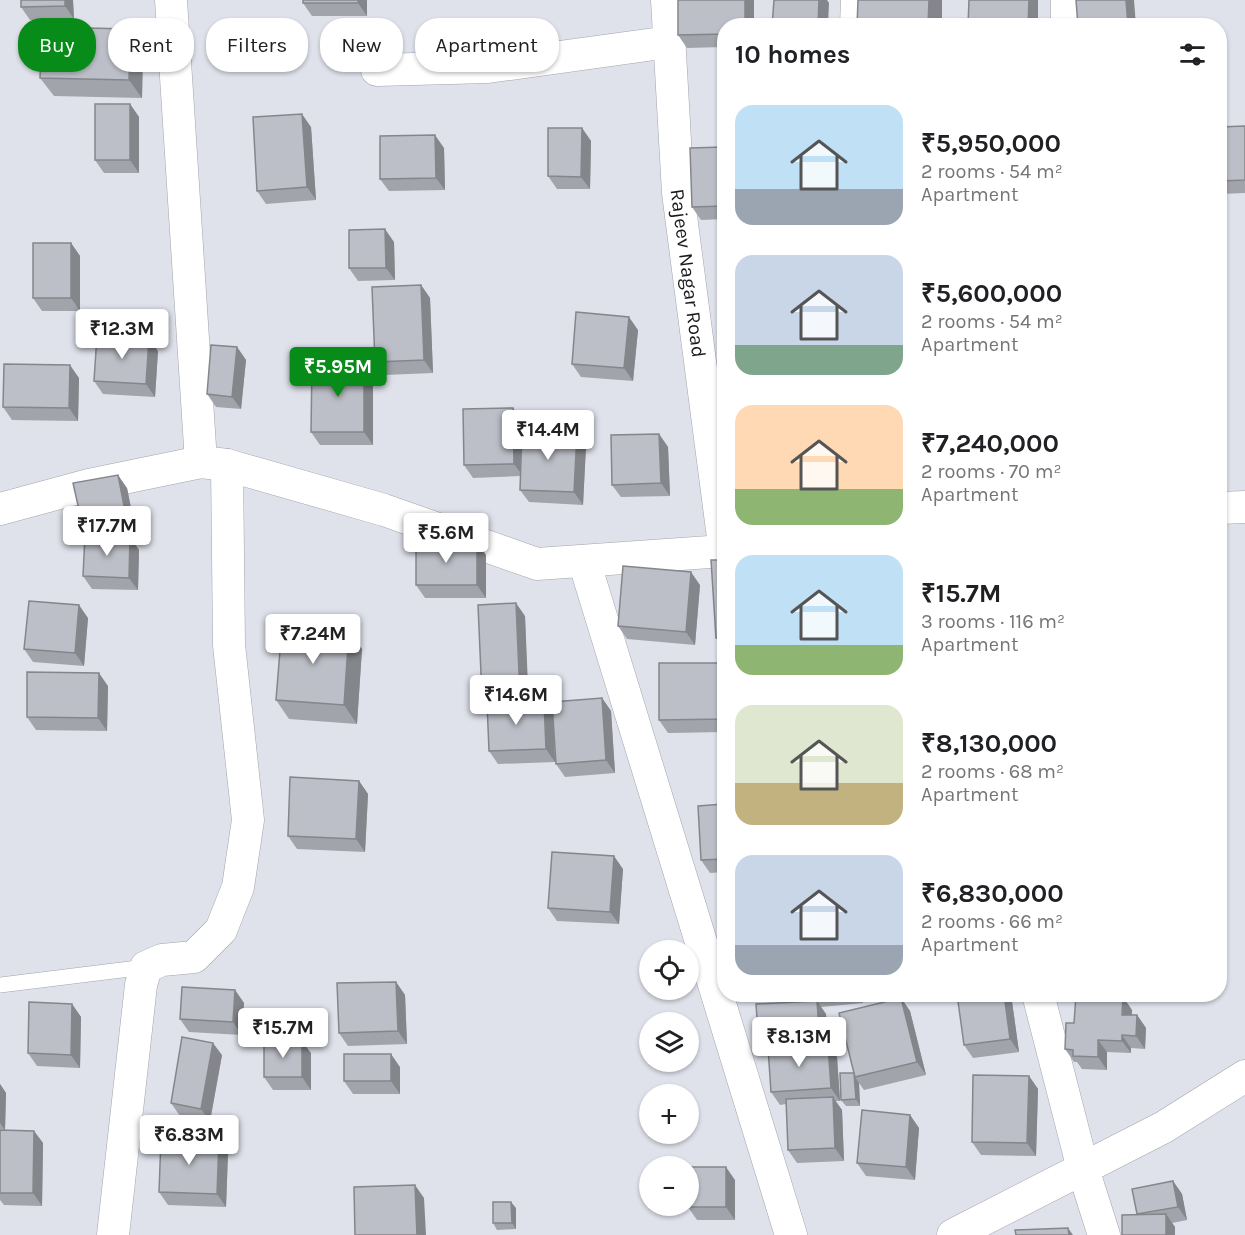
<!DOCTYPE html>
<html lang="en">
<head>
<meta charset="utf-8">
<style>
  body { margin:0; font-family:Karla,sans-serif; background:#f6f6f6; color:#202124; height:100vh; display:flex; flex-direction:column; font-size:22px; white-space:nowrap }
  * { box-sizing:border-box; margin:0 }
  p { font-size:20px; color:#757577 }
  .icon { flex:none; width:33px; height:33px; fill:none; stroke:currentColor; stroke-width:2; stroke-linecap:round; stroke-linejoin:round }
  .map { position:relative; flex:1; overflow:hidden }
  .side { position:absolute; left:717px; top:18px; width:510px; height:984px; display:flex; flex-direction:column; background:#fff; border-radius:24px; box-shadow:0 2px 4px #0004 }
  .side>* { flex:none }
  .hud { position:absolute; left:18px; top:18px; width:570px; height:54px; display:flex; gap:12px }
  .tools { position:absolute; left:639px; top:940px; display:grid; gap:12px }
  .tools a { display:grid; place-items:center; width:60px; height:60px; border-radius:50%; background:#fff; box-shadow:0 2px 4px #0004; font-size:30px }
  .price { position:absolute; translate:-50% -51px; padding:0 14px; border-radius:6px; background:#fff; color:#222; font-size:20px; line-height:39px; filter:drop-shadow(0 2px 3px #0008) }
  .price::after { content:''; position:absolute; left:50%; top:36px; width:18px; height:14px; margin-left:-9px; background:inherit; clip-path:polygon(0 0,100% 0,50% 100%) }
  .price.current { background:#078c1a; color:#fff }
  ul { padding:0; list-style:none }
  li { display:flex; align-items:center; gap:18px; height:150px; padding:0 18px }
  li span { display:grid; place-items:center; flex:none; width:168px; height:120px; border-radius:18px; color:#555 }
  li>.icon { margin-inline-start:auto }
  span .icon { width:72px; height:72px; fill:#fffc; stroke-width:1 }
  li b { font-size:26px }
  h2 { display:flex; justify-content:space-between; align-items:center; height:72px; padding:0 18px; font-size:26px }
  .pill { padding:0 21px; border-radius:24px; background:#fff; box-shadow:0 2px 4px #0004; font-size:21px; line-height:54px }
  .pill.current { background:#078c1a; color:#fff }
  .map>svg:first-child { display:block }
</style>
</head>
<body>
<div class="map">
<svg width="1245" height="1235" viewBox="0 0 1245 1235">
  <rect width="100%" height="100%" fill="#dfe2eb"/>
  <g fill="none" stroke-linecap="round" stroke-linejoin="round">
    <g stroke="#a2a4ad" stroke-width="16">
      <path id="lane" d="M 0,985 L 146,967"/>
    </g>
    <g stroke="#a2a4ad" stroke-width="33">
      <g id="street">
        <path d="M 171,0 L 201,462"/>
        <path id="s1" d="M 667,0 L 678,193 L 724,545"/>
        <path d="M 856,26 L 857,0"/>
        <path d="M 1067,26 L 1067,0"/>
        <path d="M 377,70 L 488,67 L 669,42"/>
        <path d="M 1220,508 L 1245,507"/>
        <path d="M 0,509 L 89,485 L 201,462 L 227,465 L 384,510 L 537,564 L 724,551"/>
        <path d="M 584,561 L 791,1235"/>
        <path d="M 1038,994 L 1083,1169 L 1104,1235"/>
        <path d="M 113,1235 L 141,985 L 146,967 L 162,960 L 194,957 L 221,930 L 238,887 L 248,820 L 229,645 L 227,465"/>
        <path d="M 953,1235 L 1164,1127 L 1245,1076"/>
      </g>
    </g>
    <use href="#lane" stroke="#fff" stroke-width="15"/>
    <use href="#street" stroke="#fff" stroke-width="32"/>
  </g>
  <path fill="#a2a4ab" d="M 73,0 L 74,19 L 30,20 L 21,7 Z
    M 367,0 L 367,16 L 312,16 L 303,3 Z
    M 754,0 L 754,26 L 724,26 L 724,47 L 687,48 L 678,35 Z
    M 130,29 L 143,48 L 142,98 L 54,96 L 40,78 Z
    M 130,104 L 139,117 L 139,173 L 104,173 L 95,160 Z
    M 1245,126 L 1245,193 L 1220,194 L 1220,127 Z
    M 311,127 L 316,200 L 266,204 L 257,191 Z
    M 582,128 L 591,141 L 590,189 L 557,189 L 548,176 Z
    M 724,147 L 724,219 L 701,220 L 692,207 Z
    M 444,148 L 445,190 L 389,191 L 380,179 Z
    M 394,242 L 395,280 L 358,281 L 349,268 Z
    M 71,243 L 80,256 L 80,311 L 42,311 L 33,298 Z
    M 421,285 L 430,298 L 433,373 L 384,375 L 375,362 Z
    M 638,330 L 633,381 L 581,377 L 572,364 Z
    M 237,347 L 246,360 L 241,409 L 216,407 L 207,394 Z
    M 158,351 L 155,397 L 103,394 L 94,381 Z
    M 373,377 L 373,445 L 320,445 L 311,432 Z
    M 79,378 L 78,421 L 12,420 L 3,407 Z
    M 513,408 L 522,421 L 522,430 L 586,446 L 583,505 L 529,502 L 520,490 L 520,476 L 473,478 L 464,465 Z
    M 659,434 L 668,447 L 670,496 L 621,497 L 612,485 Z
    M 127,488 L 134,523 L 90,532 L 81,519 Z
    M 130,537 L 139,550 L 138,590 L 92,589 L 83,576 Z
    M 486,555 L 486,598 L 425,598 L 416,585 Z
    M 724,560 L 724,650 L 716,638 Z
    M 700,585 L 695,645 L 627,639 L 618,626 Z
    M 525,616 L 528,702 L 553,713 L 602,698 L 611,711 L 615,773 L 565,777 L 556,764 L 554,732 L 555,762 L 498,764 L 489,751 L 487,705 L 482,697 Z
    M 88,618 L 84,666 L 33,662 L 24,649 Z
    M 349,630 L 362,649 L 357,724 L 289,719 L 276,700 Z
    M 724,663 L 724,732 L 668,733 L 659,720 Z
    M 108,686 L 107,731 L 36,730 L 27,717 Z
    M 359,781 L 368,794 L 365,852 L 297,849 L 288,836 Z
    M 724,804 L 724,872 L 710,873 L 701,860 Z
    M 623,869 L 619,924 L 557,921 L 548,908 Z
    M 396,982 L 405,995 L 407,1044 L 348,1046 L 339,1033 Z
    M 235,990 L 244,1003 L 242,1035 L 189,1032 L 180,1019 Z
    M 810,994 L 863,994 L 863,1003 L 821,1007 L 826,1014 L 828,1043 L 767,1046 L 758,1033 L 814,1001 Z
    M 957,994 L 1011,994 L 1019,1052 L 973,1058 L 964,1045 Z
    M 1119,997 L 1123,997 L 1132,1010 L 1132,1015 L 1137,1015 L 1146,1028 L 1145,1049 L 1131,1048 L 1131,1053 L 1107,1052 L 1107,1070 L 1082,1069 L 1077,1062 L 1074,1062 L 1065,1049 L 1074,1023 Z
    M 901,998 L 910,1011 L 926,1075 L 864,1090 L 859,1083 L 860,1106 L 846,1106 L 841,1100 L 854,1073 Z
    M 72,1004 L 81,1017 L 80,1068 L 37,1066 L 28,1053 Z
    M 311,1053 L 311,1090 L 273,1090 L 264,1077 Z
    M 222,1055 L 210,1121 L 180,1116 L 171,1103 Z
    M 837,1057 L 840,1101 L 835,1101 L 842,1110 L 844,1161 L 797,1163 L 788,1150 L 786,1104 L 780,1105 L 771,1092 Z
    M 400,1067 L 400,1094 L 353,1094 L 344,1081 Z
    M 1029,1076 L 1038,1089 L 1036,1156 L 981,1155 L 972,1142 Z
    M 0,1084 L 6,1093 L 5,1130 L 0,1129 Z
    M 910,1115 L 919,1128 L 915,1180 L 866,1176 L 857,1163 Z
    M 0,1130 L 34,1131 L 43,1143 L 42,1206 L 4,1205 L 0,1200 Z
    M 228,1153 L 226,1207 L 168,1205 L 159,1192 Z
    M 735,1180 L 735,1220 L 697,1220 L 688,1207 Z
    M 1173,1181 L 1182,1194 L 1187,1220 L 1172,1223 L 1175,1227 L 1175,1235 L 1122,1235 L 1138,1215 Z
    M 516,1208 L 516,1229 L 497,1230 L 493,1223 Z"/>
  <path fill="#84868b" d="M 65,0 L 73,0 L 74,19 L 65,6 Z
    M 358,0 L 367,0 L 367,16 L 358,3 Z
    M 745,0 L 754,0 L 754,26 L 745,26 Z
    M 819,0 L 827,0 L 829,3 L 828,26 L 818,26 Z
    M 929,0 L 942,0 L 942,26 L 928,26 Z
    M 1029,0 L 1038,0 L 1038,26 L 1028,26 Z
    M 1126,0 L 1134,0 L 1136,26 L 1128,26 Z
    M 130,29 L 143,48 L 142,98 L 129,80 Z
    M 130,104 L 139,117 L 139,173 L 130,160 Z
    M 302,114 L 311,127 L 316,200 L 307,187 Z
    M 582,128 L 591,141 L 590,189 L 581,177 Z
    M 435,135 L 444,148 L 445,190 L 436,178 Z
    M 385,229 L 394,242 L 395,280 L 386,268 Z
    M 71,243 L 80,256 L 80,311 L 71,298 Z
    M 421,285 L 430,298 L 433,373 L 424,360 Z
    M 629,317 L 638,330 L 633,381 L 624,368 Z
    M 149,338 L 158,351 L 155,397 L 146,384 Z
    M 237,347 L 246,360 L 241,409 L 232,397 Z
    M 364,364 L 373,377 L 373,445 L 364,432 Z
    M 70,365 L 79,378 L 78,421 L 69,408 Z
    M 513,408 L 522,421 L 523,476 L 514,464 Z
    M 577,433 L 586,446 L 583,505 L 574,492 Z
    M 659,434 L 668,447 L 670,496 L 661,483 Z
    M 118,475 L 127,488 L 134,523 L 125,511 Z
    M 130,537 L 139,550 L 138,590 L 129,578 Z
    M 477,542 L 486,555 L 486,598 L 477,585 Z
    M 691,572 L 700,585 L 695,645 L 686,632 Z
    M 516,603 L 525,616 L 529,709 L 520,696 Z
    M 79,605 L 88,618 L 84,666 L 75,653 Z
    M 349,630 L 362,649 L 357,724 L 344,705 Z
    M 99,673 L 108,686 L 107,731 L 98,718 Z
    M 602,698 L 611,711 L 615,773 L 606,760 Z
    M 544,701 L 553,714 L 555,762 L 546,749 Z
    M 359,781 L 368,794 L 365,852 L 356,839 Z
    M 614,856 L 623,869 L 619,924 L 610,912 Z
    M 396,982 L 405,995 L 407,1044 L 398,1031 Z
    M 235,990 L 244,1003 L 242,1035 L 233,1022 Z
    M 857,994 L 863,994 L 863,1003 Z
    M 1004,994 L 1011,994 L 1019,1052 L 1010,1039 Z
    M 1123,997 L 1132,1010 L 1131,1028 L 1122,1015 Z
    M 901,998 L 910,1011 L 926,1075 L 917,1062 Z
    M 817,1001 L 826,1014 L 828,1043 L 819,1030 Z
    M 72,1004 L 81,1017 L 80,1068 L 71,1055 Z
    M 1137,1015 L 1146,1028 L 1145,1049 L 1136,1036 Z
    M 1122,1035 L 1131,1048 L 1131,1053 L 1122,1041 Z
    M 1098,1040 L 1107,1052 L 1107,1070 L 1098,1057 Z
    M 302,1041 L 311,1053 L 311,1090 L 302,1077 Z
    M 213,1043 L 222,1055 L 210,1121 L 201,1109 Z
    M 828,1045 L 837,1057 L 840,1101 L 831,1088 Z
    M 391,1054 L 400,1067 L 400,1094 L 391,1081 Z
    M 854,1073 L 855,1077 L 859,1083 L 860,1106 L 856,1099 Z
    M 1029,1076 L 1038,1089 L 1036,1156 L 1027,1143 Z
    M 0,1084 L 6,1093 L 5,1130 L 0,1123 Z
    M 833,1097 L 842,1110 L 844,1161 L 835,1148 Z
    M 910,1115 L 919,1128 L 915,1180 L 906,1167 Z
    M 34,1131 L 43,1143 L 42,1206 L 33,1193 Z
    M 219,1140 L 228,1153 L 226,1207 L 217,1194 Z
    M 726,1167 L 735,1180 L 735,1220 L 726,1207 Z
    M 1173,1181 L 1182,1194 L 1187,1220 L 1178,1207 Z
    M 415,1185 L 424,1198 L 426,1235 L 417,1235 Z
    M 511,1202 L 516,1208 L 516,1229 L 512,1223 Z
    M 1166,1214 L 1175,1227 L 1175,1235 L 1166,1235 Z
    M 1068,1228 L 1073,1235 L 1069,1235 Z"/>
  <path fill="#bcbfc7" stroke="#84868b" stroke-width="1.5" d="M 21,0 L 65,0 L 65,6 L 21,7 Z
    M 303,0 L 358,0 L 358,3 L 303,3 Z
    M 678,0 L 745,0 L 745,26 L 724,26 L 724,34 L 678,35 Z
    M 774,0 L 819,0 L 818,26 L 772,26 Z
    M 858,0 L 929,0 L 928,26 L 857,26 Z
    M 969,0 L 1029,0 L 1028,26 L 968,26 Z
    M 1076,0 L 1126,0 L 1128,26 L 1078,26 Z
    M 42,27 L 130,29 L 129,80 L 40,78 Z
    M 95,104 L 130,104 L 130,160 L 95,160 Z
    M 302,114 L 307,187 L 257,191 L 253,117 Z
    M 1245,126 L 1245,180 L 1220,181 L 1220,127 Z
    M 548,128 L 582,128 L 581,177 L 548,176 Z
    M 435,135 L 436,178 L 380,179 L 380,136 Z
    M 724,147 L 724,206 L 692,207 L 690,148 Z
    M 385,229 L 386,268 L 349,268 L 349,230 Z
    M 33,243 L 71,243 L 71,298 L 33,298 Z
    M 421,285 L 424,360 L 375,362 L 372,287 Z
    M 576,312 L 629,317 L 624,368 L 572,364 Z
    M 97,335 L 149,338 L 146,384 L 94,381 Z
    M 211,345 L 237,347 L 232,397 L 207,394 Z
    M 4,364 L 70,365 L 69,408 L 3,407 Z
    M 312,364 L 364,364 L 364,432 L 311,432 Z
    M 513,408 L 514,464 L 464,465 L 463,409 Z
    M 522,430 L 577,433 L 574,492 L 520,490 Z
    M 659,434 L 661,483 L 612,485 L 611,435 Z
    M 118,475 L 125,511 L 81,519 L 73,483 Z
    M 85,535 L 130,537 L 129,578 L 83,576 Z
    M 416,542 L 477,542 L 477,585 L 416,585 Z
    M 711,560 L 724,560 L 724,637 L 716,638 Z
    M 623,566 L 691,572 L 686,632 L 618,626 Z
    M 29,601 L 79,605 L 75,653 L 24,649 Z
    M 516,603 L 520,696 L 482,697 L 478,605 Z
    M 282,626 L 349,630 L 344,705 L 276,700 Z
    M 659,663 L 724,663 L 724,719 L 659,720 Z
    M 27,672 L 99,673 L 98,718 L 27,717 Z
    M 602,698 L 606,760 L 556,764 L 552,702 Z
    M 544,701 L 546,749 L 489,751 L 487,703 Z
    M 290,777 L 359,781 L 356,839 L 288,836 Z
    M 724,804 L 724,859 L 701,860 L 698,806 Z
    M 552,852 L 614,856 L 610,912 L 548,908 Z
    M 396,982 L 398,1031 L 339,1033 L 337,983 Z
    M 182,987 L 235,990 L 233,1022 L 180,1019 Z
    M 957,994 L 1004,994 L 1010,1039 L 964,1045 Z
    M 1087,994 L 1110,994 L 1110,996 L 1123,997 L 1122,1015 L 1137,1015 L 1136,1036 L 1122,1035 L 1122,1041 L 1098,1040 L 1098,1057 L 1073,1056 L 1073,1050 L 1065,1049 L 1066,1023 L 1074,1023 L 1076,995 L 1087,996 Z
    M 901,998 L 917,1062 L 855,1077 L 839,1013 Z
    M 817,1001 L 819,1030 L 758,1033 L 756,1004 Z
    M 29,1002 L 72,1004 L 71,1055 L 28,1053 Z
    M 182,1037 L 213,1043 L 201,1109 L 171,1103 Z
    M 264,1041 L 302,1041 L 302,1077 L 264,1077 Z
    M 828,1045 L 831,1088 L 771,1092 L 768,1048 Z
    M 344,1054 L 391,1054 L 391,1081 L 344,1081 Z
    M 840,1073 L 854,1073 L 856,1099 L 841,1100 Z
    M 973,1075 L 1029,1076 L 1027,1143 L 972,1142 Z
    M 833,1097 L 835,1148 L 788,1150 L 786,1099 Z
    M 862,1110 L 910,1115 L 906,1167 L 857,1163 Z
    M 0,1130 L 34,1131 L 33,1193 L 0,1193 Z
    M 161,1138 L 219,1140 L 217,1194 L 159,1192 Z
    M 688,1167 L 726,1167 L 726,1207 L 688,1207 Z
    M 1173,1181 L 1178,1207 L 1137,1214 L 1132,1189 Z
    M 415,1185 L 417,1235 L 355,1235 L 354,1187 Z
    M 493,1202 L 511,1202 L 512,1223 L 493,1223 Z
    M 1166,1214 L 1166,1235 L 1122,1235 L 1122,1215 Z
    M 1068,1228 L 1069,1235 L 1016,1235 L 1015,1230 Z"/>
  <g text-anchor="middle" stroke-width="6" stroke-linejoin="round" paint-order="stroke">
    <g font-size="20" fill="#191a1d" stroke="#dfe2eb">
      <text dy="7" stroke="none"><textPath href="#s1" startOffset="274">Rajeev Nagar Road</textPath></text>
    </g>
  </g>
</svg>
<div class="tools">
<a><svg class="icon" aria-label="locate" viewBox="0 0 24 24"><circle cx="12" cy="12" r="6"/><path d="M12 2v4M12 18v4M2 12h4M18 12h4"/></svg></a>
<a><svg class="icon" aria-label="layers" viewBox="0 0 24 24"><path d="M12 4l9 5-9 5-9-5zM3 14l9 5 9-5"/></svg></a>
<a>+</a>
<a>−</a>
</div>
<b class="price" style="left:122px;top:360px">₹12.3M</b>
<b class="price current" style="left:338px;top:398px">₹5.95M</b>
<b class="price" style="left:548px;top:461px">₹14.4M</b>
<b class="price" style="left:107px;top:557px">₹17.7M</b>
<b class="price" style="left:446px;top:564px">₹5.6M</b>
<b class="price" style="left:313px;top:665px">₹7.24M</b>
<b class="price" style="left:516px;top:726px">₹14.6M</b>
<b class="price" style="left:283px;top:1059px">₹15.7M</b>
<b class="price" style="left:799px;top:1068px">₹8.13M</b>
<b class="price" style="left:189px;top:1166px">₹6.83M</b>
<div class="hud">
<a class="pill current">Buy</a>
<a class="pill">Rent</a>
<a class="pill">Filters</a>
<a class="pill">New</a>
<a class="pill">Apartment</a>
</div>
<section class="side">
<h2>10 homes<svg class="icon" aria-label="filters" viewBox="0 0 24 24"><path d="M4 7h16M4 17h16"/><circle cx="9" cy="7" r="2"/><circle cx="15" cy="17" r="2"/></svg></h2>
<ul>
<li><span style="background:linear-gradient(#bfe0f5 70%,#9aa5b1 0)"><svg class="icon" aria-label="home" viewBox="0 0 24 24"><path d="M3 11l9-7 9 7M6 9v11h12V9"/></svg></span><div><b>₹5,950,000</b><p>2 rooms · 54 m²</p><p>Apartment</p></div></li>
<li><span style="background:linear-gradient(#c9d6e8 75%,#7fa58c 0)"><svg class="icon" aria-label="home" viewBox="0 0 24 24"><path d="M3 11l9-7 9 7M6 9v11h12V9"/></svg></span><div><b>₹5,600,000</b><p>2 rooms · 54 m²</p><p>Apartment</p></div></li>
<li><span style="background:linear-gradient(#ffd9b3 70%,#8fb573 0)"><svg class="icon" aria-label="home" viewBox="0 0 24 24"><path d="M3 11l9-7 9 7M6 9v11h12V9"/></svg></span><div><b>₹7,240,000</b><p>2 rooms · 70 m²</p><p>Apartment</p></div></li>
<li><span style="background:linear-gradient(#bfe0f5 75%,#8fb573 0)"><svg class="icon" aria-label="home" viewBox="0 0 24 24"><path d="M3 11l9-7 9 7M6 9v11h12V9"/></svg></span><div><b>₹15.7M</b><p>3 rooms · 116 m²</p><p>Apartment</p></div></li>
<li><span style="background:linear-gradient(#dfe7d0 65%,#c2b280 0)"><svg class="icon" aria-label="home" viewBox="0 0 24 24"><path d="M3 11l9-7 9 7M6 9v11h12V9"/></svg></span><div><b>₹8,130,000</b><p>2 rooms · 68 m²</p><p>Apartment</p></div></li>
<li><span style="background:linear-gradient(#c9d6e8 75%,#9aa5b1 0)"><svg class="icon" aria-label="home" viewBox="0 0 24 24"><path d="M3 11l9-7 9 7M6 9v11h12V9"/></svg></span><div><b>₹6,830,000</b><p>2 rooms · 66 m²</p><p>Apartment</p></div></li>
</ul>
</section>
</div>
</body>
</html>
